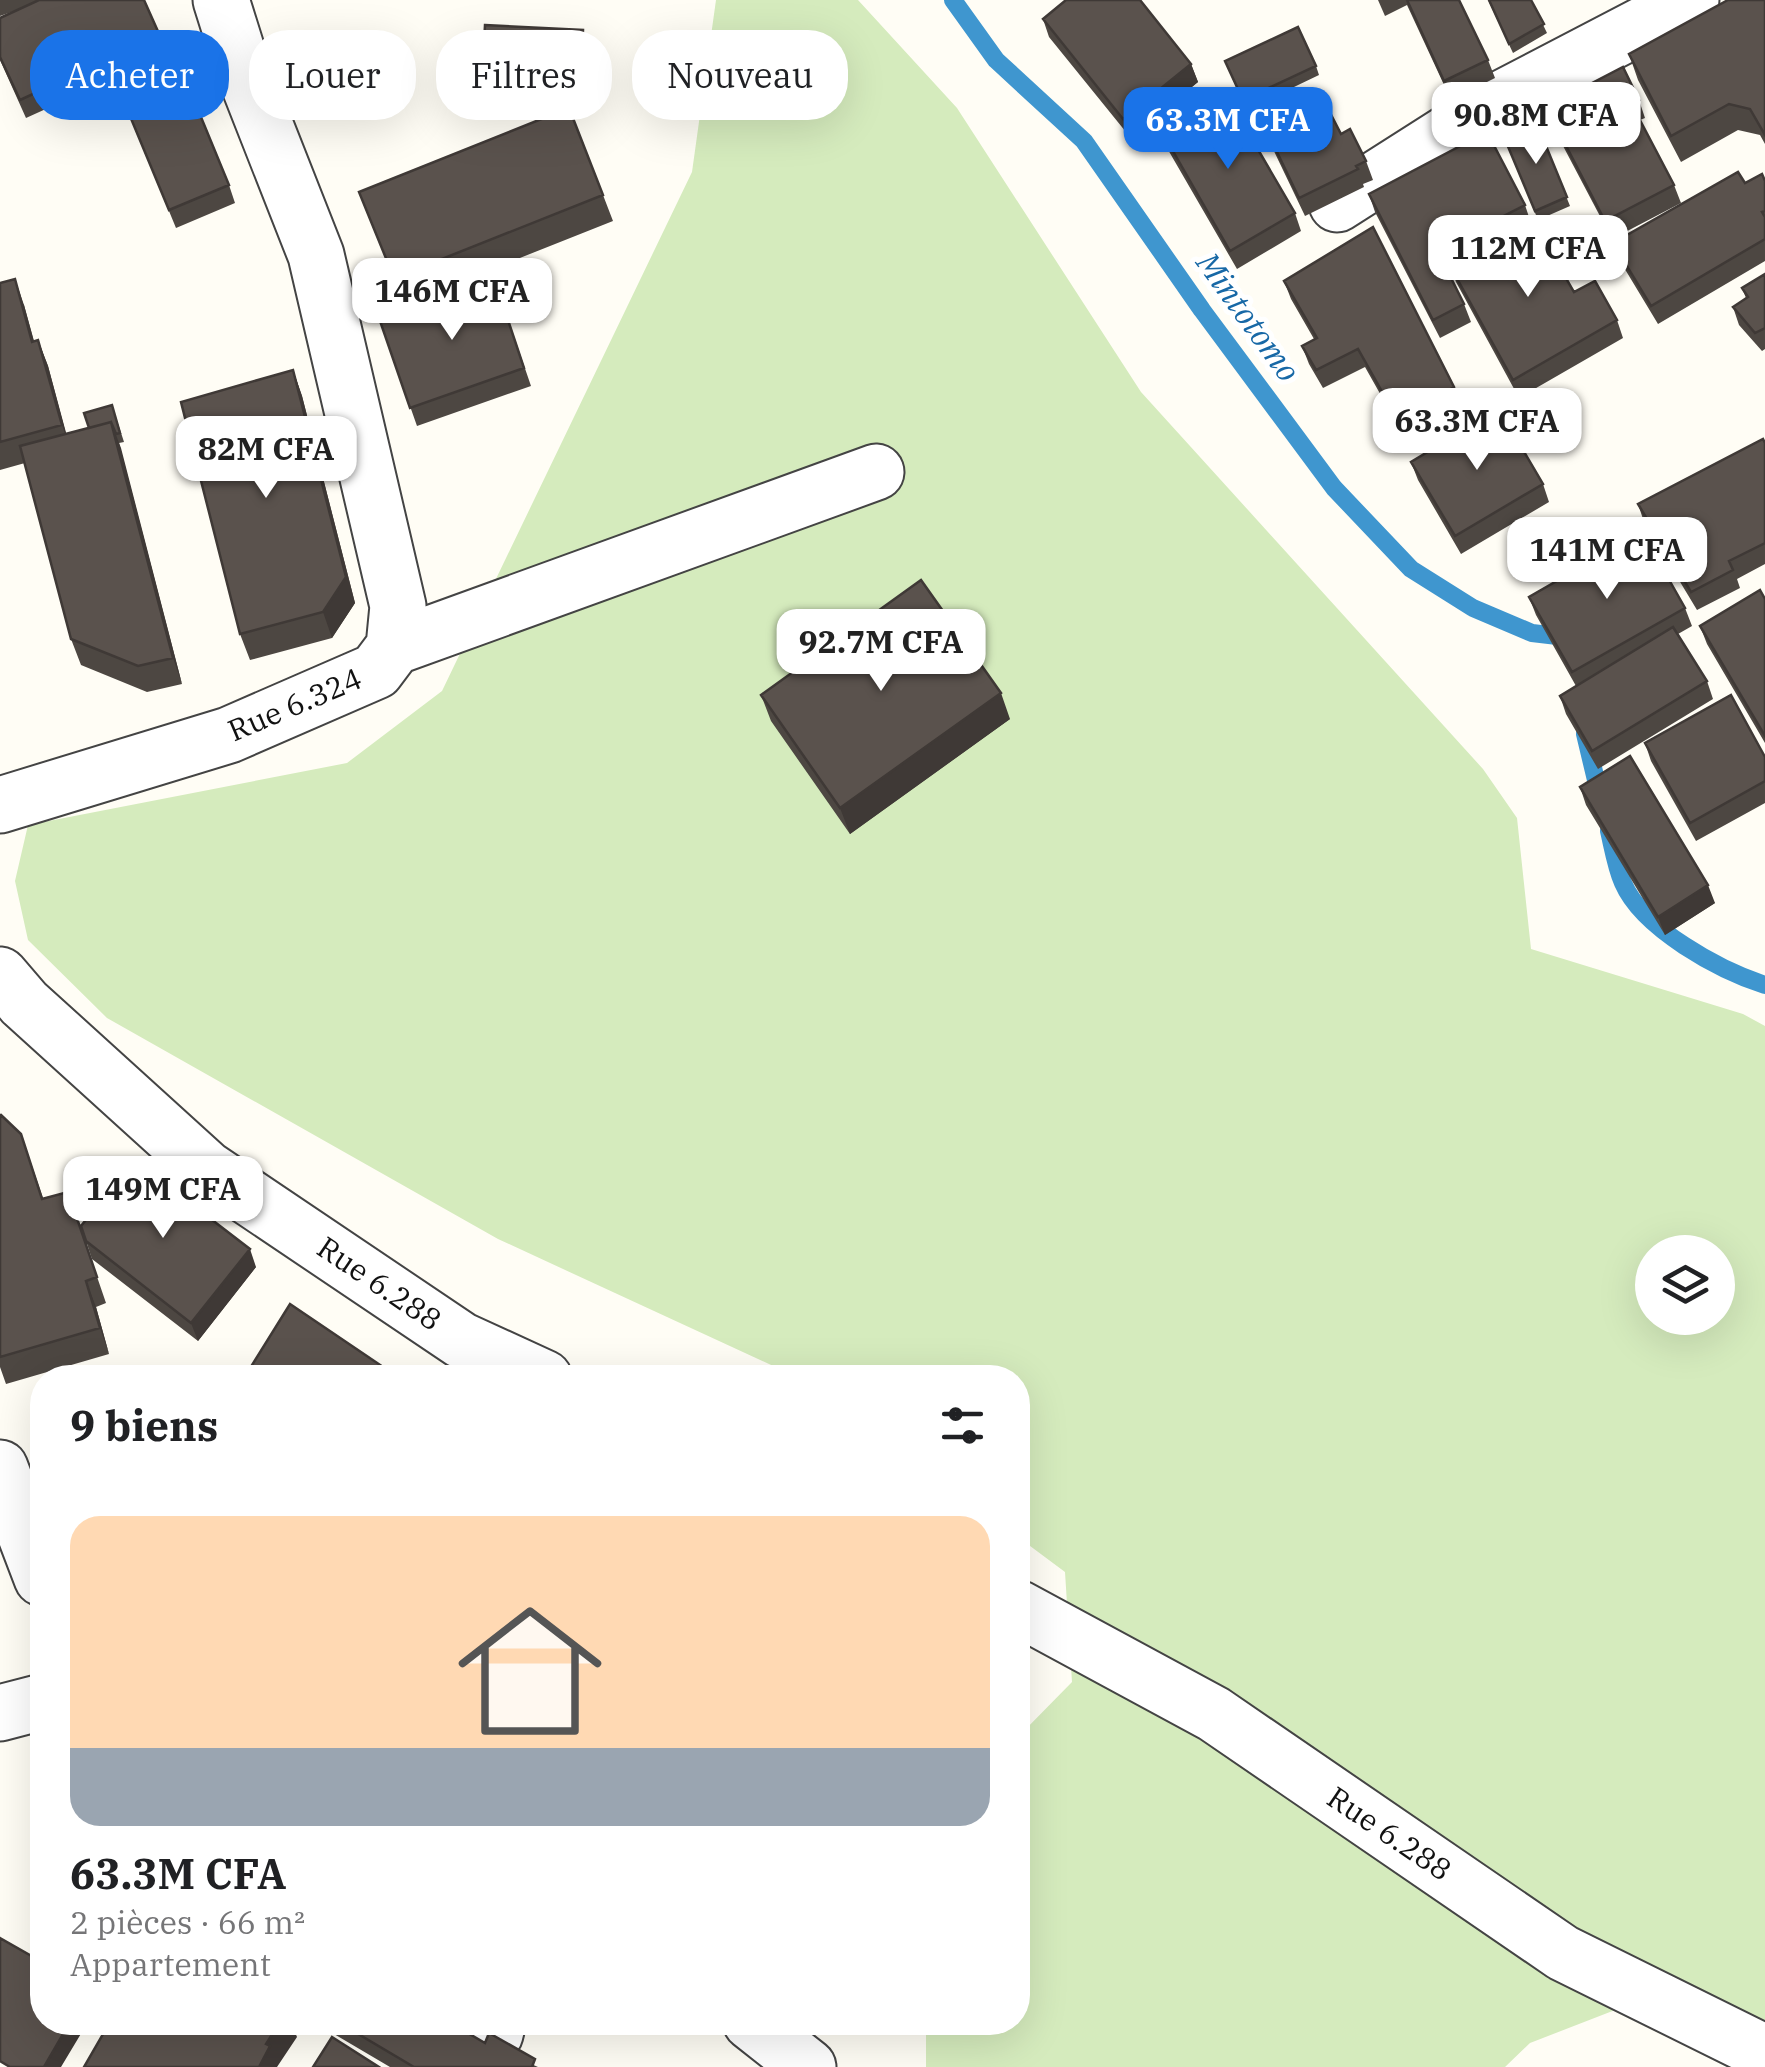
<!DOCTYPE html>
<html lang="fr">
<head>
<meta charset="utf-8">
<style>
  body { margin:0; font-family:"IBM Plex Serif",serif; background:#f2f2f2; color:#202124; height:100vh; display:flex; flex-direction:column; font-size:38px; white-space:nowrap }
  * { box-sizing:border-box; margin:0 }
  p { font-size:32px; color:#757577 }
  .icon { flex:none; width:55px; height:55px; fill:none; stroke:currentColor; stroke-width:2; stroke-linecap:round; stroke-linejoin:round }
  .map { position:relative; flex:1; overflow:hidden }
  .sheet { position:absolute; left:30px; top:1365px; width:1000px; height:670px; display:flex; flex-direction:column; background:#fff; border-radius:40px; box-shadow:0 10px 40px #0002 }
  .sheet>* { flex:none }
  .hud { position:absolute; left:30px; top:30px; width:1000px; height:90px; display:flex; gap:20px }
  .buttons { position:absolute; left:1635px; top:1235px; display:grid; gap:20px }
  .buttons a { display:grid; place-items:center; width:100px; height:100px; border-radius:50%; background:#fff; box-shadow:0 10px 40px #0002; font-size:50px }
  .price { position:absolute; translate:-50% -85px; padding:0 22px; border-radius:20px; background:#fff; color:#222; font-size:32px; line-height:65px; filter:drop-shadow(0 2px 5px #0008) }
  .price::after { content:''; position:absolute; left:50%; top:60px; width:30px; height:22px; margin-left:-15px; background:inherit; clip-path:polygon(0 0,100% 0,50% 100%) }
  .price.active { background:#1a73e8; color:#fff }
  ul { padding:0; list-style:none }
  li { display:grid; align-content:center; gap:20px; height:530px; padding:0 40px }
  li span { display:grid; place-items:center; height:310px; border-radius:30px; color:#555 }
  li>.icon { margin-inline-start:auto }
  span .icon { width:180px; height:180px; fill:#fffc; stroke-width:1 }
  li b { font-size:42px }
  h2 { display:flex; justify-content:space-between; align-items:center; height:120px; padding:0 40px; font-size:42px }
  .pill { padding:0 35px; border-radius:40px; background:#fff; box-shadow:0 10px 40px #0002; font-size:35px; line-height:90px }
  .pill.active { background:#1a73e8; color:#fff }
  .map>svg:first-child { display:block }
</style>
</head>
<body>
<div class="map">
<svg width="1765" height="2067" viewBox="0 0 1765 2067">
  <rect width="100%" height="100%" fill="#fffdf5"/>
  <path fill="#d5ebbd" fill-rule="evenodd" d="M 716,0 L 858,0 L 957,108 L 1141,392 L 1483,769 L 1517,818 L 1531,949 L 1743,1014 L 1765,1026 L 1765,2027 L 1628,2005 L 1530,2043 L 1505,2067 L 926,2067 L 926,2023 L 1018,2022 L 1018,1737 L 1072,1682 L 1065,1572 L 1018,1537 L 1018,1378 L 797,1377 L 498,1239 L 107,1018 L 28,940 L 15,881 L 28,825 L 347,763 L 442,691 L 692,172 ZM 1652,1252 L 1718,1252 L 1718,1318 L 1652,1318 Z"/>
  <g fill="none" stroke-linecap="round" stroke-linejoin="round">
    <path stroke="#3f96cf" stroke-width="18" d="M 953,0 L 996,60 L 1084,141 L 1202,310 L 1334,488 L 1411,569 L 1473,608 L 1532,633 L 1566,637
      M 1585,734 L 1601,801
      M 1609,831 C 1613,848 1616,867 1623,883 C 1643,929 1719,970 1765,985"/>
    <g stroke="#444" stroke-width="59">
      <path id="minor" d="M 1337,204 L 1505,97 L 1691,0
        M 394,647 L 876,472
        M 0,805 L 229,735 L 376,671 L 394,647 L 398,606 L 316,255 L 242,67 L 221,0
        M 0,975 L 24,1003 L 207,1169 L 461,1340 L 544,1378
        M 0,1468 L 42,1578
        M 1018,1608 L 1214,1714 L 1563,1953 L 1765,2053
        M 0,1713 L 42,1702
        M 751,2022 L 808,2067
        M 495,2034 L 498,2022"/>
    </g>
    <use href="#minor" stroke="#fff" stroke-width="55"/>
  </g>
  <path fill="#4d4742" d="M 0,0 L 144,0 L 167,54 L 26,118 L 0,60 L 0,18 L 20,9 L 0,16 Z
    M 1378,0 L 1459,0 L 1488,60 L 1495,78 L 1451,100 L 1407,5 L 1385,16 Z
    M 1488,0 L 1531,0 L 1547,33 L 1513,53 Z
    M 1765,0 L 1765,144 L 1760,135 L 1738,130 L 1681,162 L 1638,80 L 1629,54 Z
    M 1043,19 L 1191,64 L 1198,82 L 1130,137 L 1049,37 Z
    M 589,48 L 587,105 L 488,100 L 482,82 Z
    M 1225,61 L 1316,66 L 1319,75 L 1246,110 Z
    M 115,80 L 229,185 L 235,203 L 176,228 Z
    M 1639,100 L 1645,118 L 1640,120 L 1674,185 L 1681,203 L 1612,239 L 1552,125 L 1546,107 Z
    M 1537,124 L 1570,206 L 1538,220 L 1504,137 Z
    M 1266,129 L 1341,134 L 1366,161 L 1373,180 L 1363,184 L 1364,187 L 1305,216 L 1272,147 Z
    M 1161,130 L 1295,213 L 1301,231 L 1237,269 L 1167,148 Z
    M 1765,181 L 1765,261 L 1658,324 L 1620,261 L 1613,243 L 1745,183 Z
    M 359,192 L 603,195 L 613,221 L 404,304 Z
    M 1369,194 L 1525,205 L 1530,220 L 1574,292 L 1617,320 L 1623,338 L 1519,398 L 1456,282 L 1450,265 L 1446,267 L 1464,304 L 1471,322 L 1440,338 L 1375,212 Z
    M 1765,274 L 1765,349 L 1762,351 L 1739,325 L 1733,307 L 1746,298 L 1742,288 Z
    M 494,278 L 531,386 L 417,426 L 379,318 Z
    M 1284,281 L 1454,387 L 1460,405 L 1405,438 L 1365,367 L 1323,388 L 1309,364 L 1302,346 L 1314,339 L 1291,299 Z
    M 0,283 L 24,305 L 34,341 L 38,340 L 48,366 L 66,434 L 89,428 L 112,405 L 124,442 L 119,443 L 182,684 L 147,692 L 81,665 L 71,639 L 25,463 L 0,470 Z
    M 293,370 L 302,396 L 355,603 L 332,638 L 250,660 L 240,634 Z
    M 1765,443 L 1765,564 L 1737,579 L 1740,588 L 1697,610 L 1644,522 L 1638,504 Z
    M 1411,462 L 1543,484 L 1549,502 L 1461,554 L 1418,480 Z
    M 1529,597 L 1685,608 L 1692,626 L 1678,634 L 1707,681 L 1713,699 L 1598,769 L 1566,714 L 1560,696 L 1576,686 L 1536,615 Z
    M 1765,599 L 1765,743 L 1707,644 L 1700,626 Z
    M 761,695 L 1010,719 L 850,834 L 771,721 Z
    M 1645,743 L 1765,757 L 1765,803 L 1696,841 L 1651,761 Z
    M 1580,787 L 1715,903 L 1665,935 L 1586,805 Z
    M 0,1116 L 21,1134 L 43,1198 L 68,1192 L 106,1303 L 96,1307 L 109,1354 L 6,1384 L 0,1367 Z
    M 81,1226 L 256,1267 L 198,1341 L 92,1259 Z
    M 307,2022 L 449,2022 L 485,2043 L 538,2067 L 390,2067 L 334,2034 L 332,2028 L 327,2035 Z"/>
  <path fill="#3f3936" d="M 583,30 L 589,48 L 587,105 L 581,87 Z
    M 1191,64 L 1198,82 L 1130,137 L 1123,119 Z
    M 15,279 L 24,305 L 41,368 L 32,342 Z
    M 38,340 L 48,366 L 71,451 L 62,425 Z
    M 293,370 L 302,396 L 355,603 L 332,638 L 323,612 Z
    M 111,422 L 121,448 L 182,684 L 173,658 Z
    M 1001,693 L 1010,719 L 850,834 L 840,808 Z
    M 1708,885 L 1715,903 L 1665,935 L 1658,917 Z
    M 250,1249 L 256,1267 L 198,1341 L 191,1323 Z
    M 86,1281 L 96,1307 L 109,1354 L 100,1328 Z
    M 70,2022 L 88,2022 L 61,2067 L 44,2067 Z
    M 280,2022 L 291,2022 L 297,2037 L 277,2067 L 259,2067 L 266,2044 Z
    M 323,2022 L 330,2022 L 332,2028 L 327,2035 Z"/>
  <path fill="#5a524d" stroke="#3f3936" stroke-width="2.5" d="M 39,0 L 144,0 L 160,36 L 20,100 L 0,57 L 0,18 Z
    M 1066,0 L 1140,0 L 1191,64 L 1123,119 L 1043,19 Z
    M 1407,0 L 1459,0 L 1488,60 L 1444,81 Z
    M 1489,0 L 1531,0 L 1544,24 L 1509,44 Z
    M 1728,0 L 1765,0 L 1765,135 L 1750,109 L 1729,104 L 1671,136 L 1629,54 Z
    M 485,25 L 583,30 L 581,87 L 482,82 Z
    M 1298,27 L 1316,66 L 1243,100 L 1225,61 Z
    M 175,54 L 229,185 L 169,210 L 115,80 Z
    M 1623,67 L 1639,100 L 1631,103 L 1674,185 L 1605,221 L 1546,107 Z
    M 1225,93 L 1295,213 L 1230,251 L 1161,130 Z
    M 1324,101 L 1341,134 L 1350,129 L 1366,161 L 1356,166 L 1358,169 L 1299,198 L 1266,129 Z
    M 569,108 L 603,195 L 394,278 L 359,192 Z
    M 1537,124 L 1567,197 L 1535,211 L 1504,137 Z
    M 1487,132 L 1525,205 L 1437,250 L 1464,304 L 1433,320 L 1369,194 Z
    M 1738,172 L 1745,183 L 1762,174 L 1765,181 L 1765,211 L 1762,212 L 1765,217 L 1765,239 L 1651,306 L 1613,243 Z
    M 1532,219 L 1574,292 L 1595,281 L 1617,320 L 1513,380 L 1449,264 Z
    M 1373,227 L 1454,387 L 1398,420 L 1358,349 L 1316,370 L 1302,346 L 1317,338 L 1284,281 Z
    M 1765,274 L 1765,328 L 1755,333 L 1733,307 L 1748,297 L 1742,288 Z
    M 494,278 L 524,368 L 410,408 L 379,318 Z
    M 15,279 L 32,342 L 38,340 L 62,425 L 0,442 L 0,283 Z
    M 293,370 L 346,577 L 323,612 L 240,634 L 181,402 Z
    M 112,405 L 120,433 L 116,434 L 111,422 L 89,428 L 84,413 Z
    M 1499,409 L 1543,484 L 1455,536 L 1411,462 Z
    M 111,422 L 173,658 L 138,666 L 71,639 L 20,446 Z
    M 1763,439 L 1765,443 L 1765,543 L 1729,561 L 1733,570 L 1691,592 L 1638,504 Z
    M 1642,532 L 1685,608 L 1572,672 L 1529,597 Z
    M 921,580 L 1001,693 L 840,808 L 761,695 Z
    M 1760,590 L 1765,599 L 1765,736 L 1700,626 Z
    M 1673,627 L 1707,681 L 1592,751 L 1560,696 Z
    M 1731,695 L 1765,757 L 1765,781 L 1690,823 L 1645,743 Z
    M 1630,756 L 1708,885 L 1658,917 L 1580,787 Z
    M 1,1115 L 21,1134 L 42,1199 L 68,1192 L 97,1277 L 86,1281 L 100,1328 L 0,1357 L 0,1116 Z
    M 134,1160 L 250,1249 L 191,1323 L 86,1241 L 81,1226 Z
    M 290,1304 L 395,1375 L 393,1378 L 244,1378 Z
    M 0,1938 L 42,1962 L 42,2022 L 70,2022 L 44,2067 L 10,2067 L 0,2061 Z
    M 110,2022 L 280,2022 L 266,2044 L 270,2046 L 259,2067 L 84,2067 Z
    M 338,2022 L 449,2022 L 485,2043 L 489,2033 L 535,2059 L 532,2067 L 414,2067 Z
    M 332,2037 L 379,2067 L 313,2067 Z"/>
  <g text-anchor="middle" stroke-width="10" stroke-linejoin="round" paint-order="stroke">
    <g font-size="30" fill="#111" stroke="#fff">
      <text transform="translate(295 705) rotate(-23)" y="10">Rue 6.324</text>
      <text transform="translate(379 1284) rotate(34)" y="10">Rue 6.288</text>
      <text transform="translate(1389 1834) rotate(34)" y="10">Rue 6.288</text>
    </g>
    <g font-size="32" font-style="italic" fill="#1768a6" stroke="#fff">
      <text transform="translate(1248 317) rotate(54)" y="11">Mintotomo</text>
    </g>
  </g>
</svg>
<div class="buttons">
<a><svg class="icon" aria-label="layers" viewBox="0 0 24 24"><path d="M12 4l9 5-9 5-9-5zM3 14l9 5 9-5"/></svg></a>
</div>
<b class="price" style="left:1536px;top:167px">90.8M CFA</b>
<b class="price active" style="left:1228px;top:172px">63.3M CFA</b>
<b class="price" style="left:1528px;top:300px">112M CFA</b>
<b class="price" style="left:452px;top:343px">146M CFA</b>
<b class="price" style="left:1477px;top:473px">63.3M CFA</b>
<b class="price" style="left:266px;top:501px">82M CFA</b>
<b class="price" style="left:1607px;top:602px">141M CFA</b>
<b class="price" style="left:881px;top:694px">92.7M CFA</b>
<b class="price" style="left:163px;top:1241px">149M CFA</b>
<div class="hud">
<a class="pill active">Acheter</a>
<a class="pill">Louer</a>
<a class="pill">Filtres</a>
<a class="pill">Nouveau</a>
</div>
<section class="sheet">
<h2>9 biens<svg class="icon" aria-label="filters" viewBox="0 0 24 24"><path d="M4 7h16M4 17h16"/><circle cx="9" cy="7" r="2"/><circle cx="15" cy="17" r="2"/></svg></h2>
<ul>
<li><span style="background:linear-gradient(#ffd9b3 75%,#9aa5b1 0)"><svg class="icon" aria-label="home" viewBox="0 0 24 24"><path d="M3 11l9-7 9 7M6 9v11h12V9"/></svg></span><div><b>63.3M CFA</b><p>2 pièces · 66 m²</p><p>Appartement</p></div></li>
</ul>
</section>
</div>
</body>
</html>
